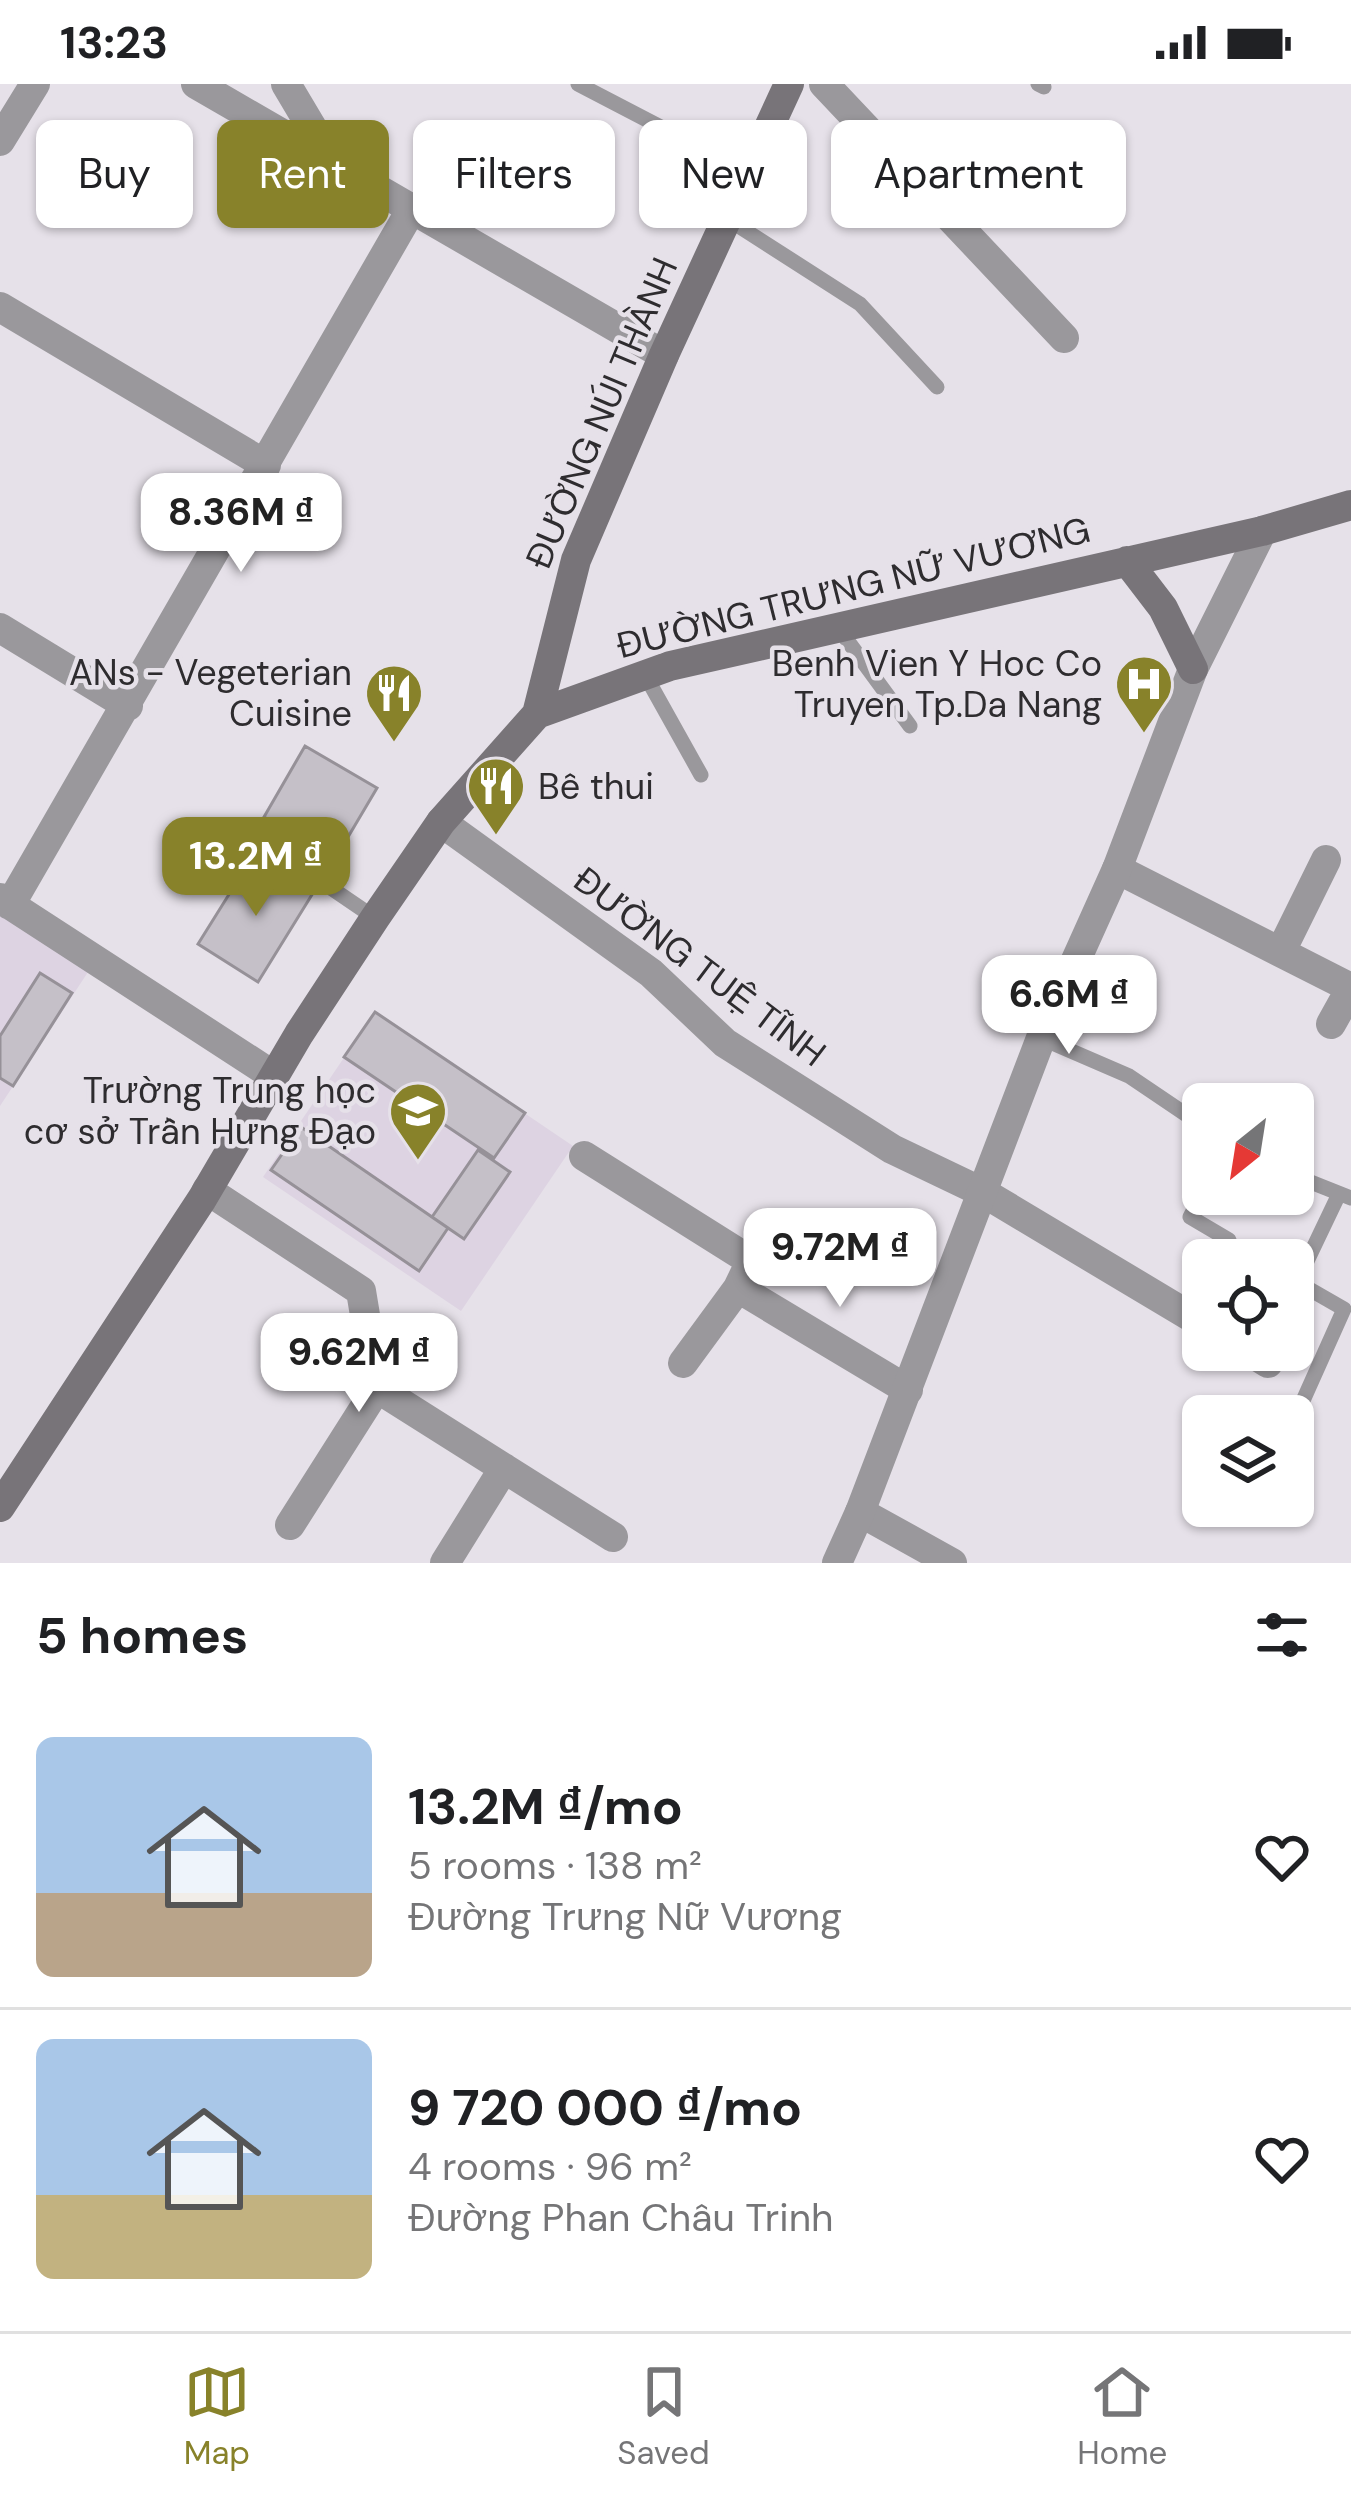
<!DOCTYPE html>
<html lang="en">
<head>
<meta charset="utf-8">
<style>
  body { margin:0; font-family:"DM Sans",sans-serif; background:#f6f6f6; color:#202124; height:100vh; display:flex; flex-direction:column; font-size:45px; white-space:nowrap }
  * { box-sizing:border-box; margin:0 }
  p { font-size:39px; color:#757577 }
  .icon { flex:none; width:66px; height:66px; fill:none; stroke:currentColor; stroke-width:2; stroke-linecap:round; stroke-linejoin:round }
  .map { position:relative; height:1479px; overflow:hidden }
  .details { display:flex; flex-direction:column; background:#fff; flex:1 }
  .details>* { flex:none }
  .banner { position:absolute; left:36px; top:36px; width:1281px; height:108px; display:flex; gap:24px }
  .needle { width:78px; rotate:210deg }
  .controls { position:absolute; left:1182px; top:999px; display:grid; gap:24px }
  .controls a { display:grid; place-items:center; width:132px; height:132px; border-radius:18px; background:#fff; box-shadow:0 3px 9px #0004; font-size:60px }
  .price { position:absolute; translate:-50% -102px; padding:0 27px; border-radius:24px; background:#fff; color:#222; font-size:39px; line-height:78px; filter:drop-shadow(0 3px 6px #0008) }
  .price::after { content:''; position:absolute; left:50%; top:72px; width:36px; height:27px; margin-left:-18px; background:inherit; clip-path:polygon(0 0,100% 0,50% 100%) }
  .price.current { background:#88822a; color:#fff }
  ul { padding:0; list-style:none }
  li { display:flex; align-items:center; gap:36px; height:300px; padding:0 36px }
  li+li { border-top:3px solid #e0e0e0 }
  li span { display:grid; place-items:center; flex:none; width:336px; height:240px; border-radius:18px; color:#555 }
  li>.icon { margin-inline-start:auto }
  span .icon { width:144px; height:144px; fill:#fffc; stroke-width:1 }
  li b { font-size:51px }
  h2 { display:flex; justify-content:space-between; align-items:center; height:144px; padding:0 36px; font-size:51px }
  .pill { padding:0 42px; border-radius:18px; background:#fff; box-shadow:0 3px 9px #0004; font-size:42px; line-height:108px }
  .pill.current { background:#88822a; color:#fff }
  .status { display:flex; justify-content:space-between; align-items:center; height:84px; padding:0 60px; background:#fff; direction:ltr }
  .status svg { height:33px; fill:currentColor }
  .tab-bar { display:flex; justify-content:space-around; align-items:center; height:168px; border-top:3px solid #e0e0e0; background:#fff; font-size:33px; color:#757577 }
  .tab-bar a { display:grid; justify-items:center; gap:6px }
  .tab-bar .current { color:#88822a }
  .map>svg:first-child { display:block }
</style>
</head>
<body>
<div class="status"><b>13:23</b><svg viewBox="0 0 49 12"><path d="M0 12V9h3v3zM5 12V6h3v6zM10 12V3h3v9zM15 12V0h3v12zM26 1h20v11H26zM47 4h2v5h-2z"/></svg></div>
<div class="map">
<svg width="1351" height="1479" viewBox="0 0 1351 1479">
  <rect width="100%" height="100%" fill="#e6e1e9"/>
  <path fill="#ddd3e2" d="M 0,827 L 90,885 L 0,1022 Z
    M 375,928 L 573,1062 L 461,1227 L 263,1093 Z"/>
  <path fill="#c5c0c8" stroke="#969198" stroke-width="3" d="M 305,662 L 377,704 L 335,775 L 264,733 Z
    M 253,772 L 313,809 L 258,898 L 198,860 Z
    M 40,889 L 72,909 L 13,1002 L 0,994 L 0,952 Z
    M 375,928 L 525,1029 L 494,1074 L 344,973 Z
    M 301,1043 L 448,1144 L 419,1187 L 271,1086 Z
    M 478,1066 L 510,1088 L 464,1155 L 432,1133 Z"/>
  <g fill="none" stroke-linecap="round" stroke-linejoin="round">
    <path stroke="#9a989c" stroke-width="15" d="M 578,0 L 747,88
      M 1038,0 L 1044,3
      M 726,134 L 860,220 L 937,303
      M 839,545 L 910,642
      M 644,589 L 701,691
      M 262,757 L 375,834
      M 1041,954 L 1129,992 L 1203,1042
      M 1293,1091 L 1351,1114
      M 1203,1108 L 1190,1133 L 1229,1156
      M 1293,1339 L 1344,1225 L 1297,1198 L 1339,1110"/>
    <path stroke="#9a989c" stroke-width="30" d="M 196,0 L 664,271
      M 286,0 L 330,74
      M 824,0 L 1064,254
      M 0,57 L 35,0
      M 0,223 L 266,381
      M 0,544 L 128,622
      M 441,738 L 651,889 L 725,959 L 892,1065 L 984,1109 L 1203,1240
      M 1117,785 L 1351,904
      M 0,814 L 274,992
      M 10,821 L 411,126
      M 1281,867 L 1326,776
      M 1331,940 L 1351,904
      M 584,1072 L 751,1177 L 738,1204 L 683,1279
      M 207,1106 L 361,1207 L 377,1304 L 613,1453
      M 738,1204 L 908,1306
      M 1247,1266 L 1268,1279
      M 860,1428 L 952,1479
      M 290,1441 L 377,1304
      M 445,1479 L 504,1384"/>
    <path stroke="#9a989c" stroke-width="30" d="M 837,1479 L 860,1428 L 1041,954 L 1117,785 L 1193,585 L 1262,447"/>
    <path stroke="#787479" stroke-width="30" d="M 1127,477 L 1163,524 L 1193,585
      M 537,630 L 576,476 L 664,271 L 789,0
      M 0,1423 L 202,1115 L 299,950 L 375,834 L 441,738 L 537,630 L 670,582 L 1262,447 L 1351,421"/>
  </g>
  <defs>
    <g id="hospital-pin" transform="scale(3)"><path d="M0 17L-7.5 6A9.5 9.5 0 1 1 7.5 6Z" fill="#88822a" stroke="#e6e1e9"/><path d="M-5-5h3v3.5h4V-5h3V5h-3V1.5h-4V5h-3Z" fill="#fff"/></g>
    <g id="restaurant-pin" transform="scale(3)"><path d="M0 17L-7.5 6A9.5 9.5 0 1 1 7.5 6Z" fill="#88822a" stroke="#e6e1e9"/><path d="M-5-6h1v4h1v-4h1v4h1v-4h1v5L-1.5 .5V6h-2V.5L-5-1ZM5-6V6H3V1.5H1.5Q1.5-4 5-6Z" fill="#fff"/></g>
    <g id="school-pin" transform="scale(3)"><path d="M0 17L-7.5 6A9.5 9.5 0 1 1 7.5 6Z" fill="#88822a" stroke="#e6e1e9"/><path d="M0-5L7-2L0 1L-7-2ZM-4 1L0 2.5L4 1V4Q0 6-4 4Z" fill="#fff"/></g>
  </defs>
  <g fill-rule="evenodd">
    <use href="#hospital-pin" x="1144" y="600"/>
    <use href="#restaurant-pin" x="394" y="609"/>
    <use href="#restaurant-pin" x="496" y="702"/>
    <use href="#school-pin" x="418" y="1027"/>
  </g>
  <g text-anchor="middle" stroke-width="9" stroke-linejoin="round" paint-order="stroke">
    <g font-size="36" fill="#2e2c2f" stroke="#e6e1e9">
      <text transform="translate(601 329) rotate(-67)" y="13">ĐƯỜNG NÚI THÀNH</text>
      <text transform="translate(853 503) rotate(-14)" y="13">ĐƯỜNG TRƯNG NỮ VƯƠNG</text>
      <text transform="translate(700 882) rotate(37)" y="13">ĐƯỜNG TUỆ TĨNH</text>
    </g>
    <g font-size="36" fill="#2e2c2f" stroke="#e6e1e9" text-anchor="end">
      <text x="1102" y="592">Benh Vien Y Hoc Co<tspan x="1102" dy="41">Truyen Tp.Da Nang</tspan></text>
      <text x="352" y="601">ANs - Vegeterian<tspan x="352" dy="41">Cuisine</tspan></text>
      <text x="538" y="715" text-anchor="start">Bê thui</text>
      <text x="376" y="1019">Trường Trung học<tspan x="376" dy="41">cơ sở Trần Hưng Đạo</tspan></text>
    </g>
  </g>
</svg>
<div class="controls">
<a><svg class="needle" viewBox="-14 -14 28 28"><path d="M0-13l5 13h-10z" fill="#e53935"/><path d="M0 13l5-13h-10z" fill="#757577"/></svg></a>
<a><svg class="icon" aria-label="locate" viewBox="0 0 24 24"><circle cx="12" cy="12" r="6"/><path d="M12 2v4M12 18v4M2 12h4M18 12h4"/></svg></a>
<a><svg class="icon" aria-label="layers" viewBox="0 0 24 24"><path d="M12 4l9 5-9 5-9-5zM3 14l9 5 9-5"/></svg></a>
</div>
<b class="price" style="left:241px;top:491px">8.36M ₫</b>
<b class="price current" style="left:256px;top:835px">13.2M ₫</b>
<b class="price" style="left:1069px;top:973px">6.6M ₫</b>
<b class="price" style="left:840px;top:1226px">9.72M ₫</b>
<b class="price" style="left:359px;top:1331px">9.62M ₫</b>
<div class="banner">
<a class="pill">Buy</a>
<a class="pill current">Rent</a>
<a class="pill">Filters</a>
<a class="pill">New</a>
<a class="pill">Apartment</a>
</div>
</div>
<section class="details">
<h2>5 homes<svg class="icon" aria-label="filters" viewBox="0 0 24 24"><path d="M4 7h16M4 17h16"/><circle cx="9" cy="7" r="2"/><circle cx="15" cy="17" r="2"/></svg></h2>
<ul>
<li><span style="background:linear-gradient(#a9c7e8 65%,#b9a48a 0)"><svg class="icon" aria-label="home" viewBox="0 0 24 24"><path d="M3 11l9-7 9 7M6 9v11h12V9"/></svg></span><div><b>13.2M ₫/mo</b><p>5 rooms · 138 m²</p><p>Đường Trưng Nữ Vương</p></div><svg class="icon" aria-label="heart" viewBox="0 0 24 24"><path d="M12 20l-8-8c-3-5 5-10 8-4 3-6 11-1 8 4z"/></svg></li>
<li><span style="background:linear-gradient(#a9c7e8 65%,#c2b280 0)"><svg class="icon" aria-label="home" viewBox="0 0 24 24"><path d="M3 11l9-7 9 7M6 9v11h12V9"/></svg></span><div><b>9 720 000 ₫/mo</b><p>4 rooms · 96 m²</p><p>Đường Phan Châu Trinh</p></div><svg class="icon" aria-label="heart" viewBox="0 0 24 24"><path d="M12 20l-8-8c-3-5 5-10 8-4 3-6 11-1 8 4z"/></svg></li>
</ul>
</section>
<nav class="tab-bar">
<a class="current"><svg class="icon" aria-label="map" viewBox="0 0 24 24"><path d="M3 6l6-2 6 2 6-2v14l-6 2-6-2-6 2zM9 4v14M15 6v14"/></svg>Map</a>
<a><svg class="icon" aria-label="saved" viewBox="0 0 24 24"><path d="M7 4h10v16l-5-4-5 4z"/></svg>Saved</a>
<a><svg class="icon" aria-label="home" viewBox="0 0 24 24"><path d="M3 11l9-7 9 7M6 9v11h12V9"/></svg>Home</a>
</nav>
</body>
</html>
